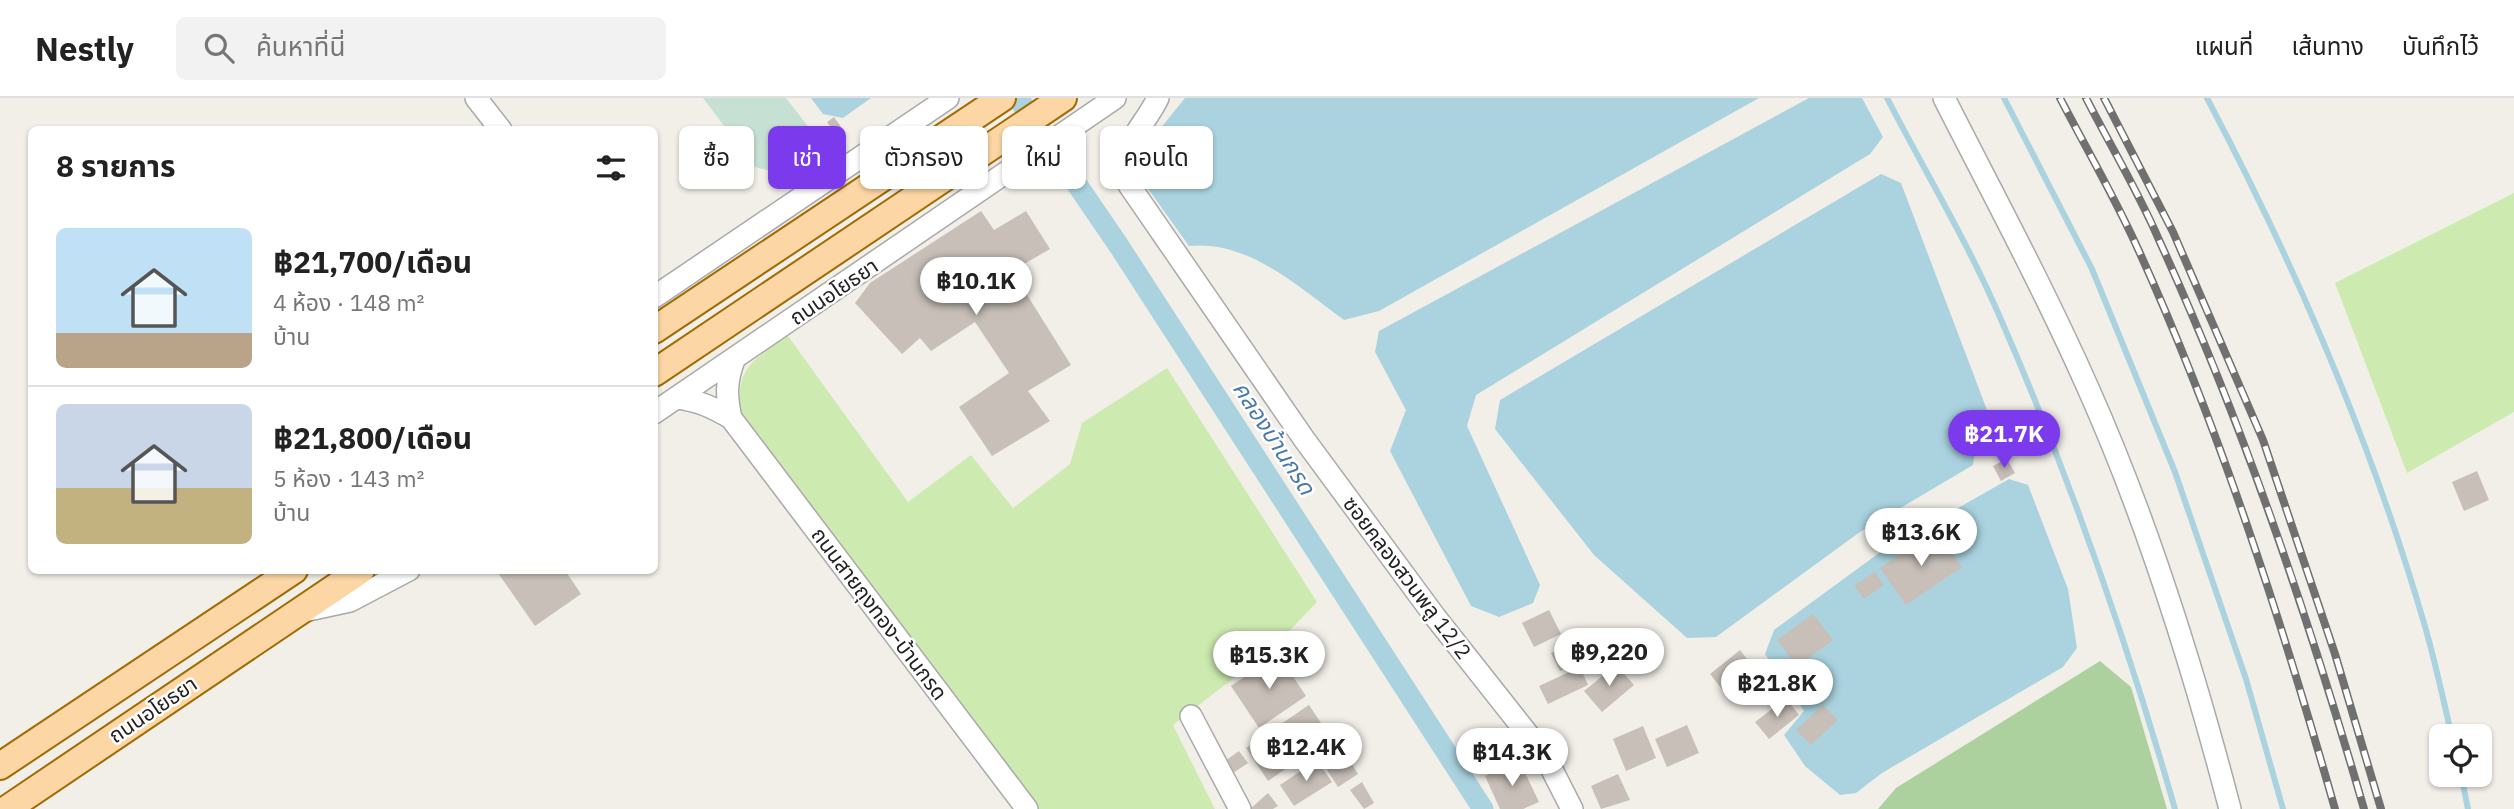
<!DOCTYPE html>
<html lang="th">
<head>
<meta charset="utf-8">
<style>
  body { margin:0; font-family:"IBM Plex Sans","Noto Sans Thai",sans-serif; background:#f2f2f2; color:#222; height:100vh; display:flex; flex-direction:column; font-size:26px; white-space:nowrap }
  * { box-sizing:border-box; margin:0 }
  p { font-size:23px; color:#767676 }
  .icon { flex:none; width:38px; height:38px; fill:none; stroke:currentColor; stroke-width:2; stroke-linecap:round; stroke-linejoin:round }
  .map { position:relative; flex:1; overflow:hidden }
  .details { position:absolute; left:28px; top:28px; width:630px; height:448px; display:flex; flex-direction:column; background:#fff; border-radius:10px; box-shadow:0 2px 5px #0004 }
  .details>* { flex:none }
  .hud { position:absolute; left:679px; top:28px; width:665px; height:63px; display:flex; gap:14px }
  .fabs { position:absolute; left:2429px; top:626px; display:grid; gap:14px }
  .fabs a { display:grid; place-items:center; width:63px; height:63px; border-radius:10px; background:#fff; box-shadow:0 2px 5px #0004; font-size:35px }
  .price { position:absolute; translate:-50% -60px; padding:0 16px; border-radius:24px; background:#fff; color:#222; font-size:23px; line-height:46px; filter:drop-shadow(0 2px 4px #0008) }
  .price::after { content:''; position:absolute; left:50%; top:42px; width:21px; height:16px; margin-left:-10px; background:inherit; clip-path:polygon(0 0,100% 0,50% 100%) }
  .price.current { background:#7c3aed; color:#fff }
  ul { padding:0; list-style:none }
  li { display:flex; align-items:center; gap:21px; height:175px; padding:0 28px }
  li+li { border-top:2px solid #e0e0e0 }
  li span { display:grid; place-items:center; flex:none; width:196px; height:140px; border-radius:10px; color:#555 }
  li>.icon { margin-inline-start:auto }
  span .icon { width:84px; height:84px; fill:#fffc; stroke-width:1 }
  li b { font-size:30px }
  h2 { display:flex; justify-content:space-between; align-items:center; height:84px; padding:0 28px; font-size:30px }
  .tag { padding:0 24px; border-radius:10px; background:#fff; box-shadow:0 2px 5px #0004; font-size:24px; line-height:63px }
  .tag.current { background:#7c3aed; color:#fff }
  header { display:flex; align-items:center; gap:42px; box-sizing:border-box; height:98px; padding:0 35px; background:#fff; border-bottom:2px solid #e0e0e0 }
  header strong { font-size:33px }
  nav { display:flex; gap:38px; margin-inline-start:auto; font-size:24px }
  .search { width:490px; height:63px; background:#f2f2f2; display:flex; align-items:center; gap:18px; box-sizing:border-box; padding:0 24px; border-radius:10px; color:#767676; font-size:26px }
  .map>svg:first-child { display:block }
</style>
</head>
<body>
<header>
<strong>Nestly</strong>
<div class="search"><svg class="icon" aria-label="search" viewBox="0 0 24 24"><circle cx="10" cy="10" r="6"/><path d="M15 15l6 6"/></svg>ค้นหาที่นี่</div>
<nav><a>แผนที่</a><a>เส้นทาง</a><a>บันทึกไว้</a></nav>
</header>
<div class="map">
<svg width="2514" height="711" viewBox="0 0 2514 711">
  <rect width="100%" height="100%" fill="#f2efe9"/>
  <path fill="#cdebb0" d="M 2514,95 L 2514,314 L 2407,375 L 2335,185 Z
    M 788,238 L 908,404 L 971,357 L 1013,410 L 1070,366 L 1082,325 L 1167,270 L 1317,504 L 1274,549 L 1173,627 L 1215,711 L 1035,711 L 742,316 C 733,271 754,261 788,238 Z"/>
  <path fill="#add19e" d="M 2100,563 L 2131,589 L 2167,711 L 1878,711 L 1896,690 Z"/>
  <path fill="#c6e0d4" d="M 703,0 L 786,0 L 807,27 L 815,48 L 775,74 L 755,69 Z"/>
  <path fill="#aad3df" d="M 811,0 L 871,0 L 843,20 L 823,16 Z
    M 1185,0 L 1759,0 L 1379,213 L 1344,222 C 1298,189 1249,142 1189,148 L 1144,85 L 1151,42 Z
    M 1809,0 L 1862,0 L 1883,39 L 1870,56 L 1476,297 L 1467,328 L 1540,487 L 1533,505 L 1499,519 L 1471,508 L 1390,353 L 1406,312 L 1375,254 L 1379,233 Z
    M 1881,76 L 1901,85 L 1990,320 L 1976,345 L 1973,367 L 1860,434 L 1716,539 L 1687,540 L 1594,457 L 1495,331 L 1500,302 Z
    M 2009,381 L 2028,387 L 2068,491 L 2077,550 L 2063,569 L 1882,675 L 1856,695 L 1840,697 L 1805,668 L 1784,637 L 1804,613 L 1765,556 L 1774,532 L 1879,455 Z"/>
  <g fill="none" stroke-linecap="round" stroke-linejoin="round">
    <path stroke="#aad3df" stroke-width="6" d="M 1887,0 C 1924,72 1967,143 1999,217 C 2069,377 2127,543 2175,711
      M 2004,0 L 2092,171 L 2175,374 L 2246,581 L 2283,711
      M 2207,0 C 2295,167 2371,343 2424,525 C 2435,562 2443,601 2452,639
      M 2461,677 L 2468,711"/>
    <path stroke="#aad3df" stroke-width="21" d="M 1018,0 L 1119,148 L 1483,711"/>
  </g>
  <path fill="#c7bfb8" d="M 834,19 L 844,33 L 837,38 L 827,24 Z
    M 981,113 L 994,132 L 1026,113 L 1050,151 L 1012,173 L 1071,267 L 1028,293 L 1050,323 L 992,358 L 959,309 L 1009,275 L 975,224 L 931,253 L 920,240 L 902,256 L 855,205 L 870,185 Z
    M 2007,361 L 2015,375 L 2001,383 L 1993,368 Z
    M 2477,373 L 2489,402 L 2464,413 L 2452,384 Z
    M 1936,432 L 1962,469 L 1906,507 L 1880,470 Z
    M 502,472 L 565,472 L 581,496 L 535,528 L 498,475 Z
    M 1875,474 L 1884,487 L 1864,501 L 1854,488 Z
    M 1549,512 L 1561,536 L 1534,549 L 1522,525 Z
    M 1813,516 L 1833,542 L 1797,568 L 1777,542 Z
    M 1574,544 L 1583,562 L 1560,573 L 1551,555 Z
    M 1740,552 L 1762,580 L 1732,604 L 1710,576 Z
    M 1278,556 L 1306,598 L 1259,630 L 1231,588 Z
    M 1616,567 L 1634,587 L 1602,614 L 1584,593 Z
    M 1580,569 L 1588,587 L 1548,606 L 1539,588 Z
    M 1786,600 L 1799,617 L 1769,641 L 1755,624 Z
    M 1309,607 L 1331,640 L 1268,683 L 1246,650 Z
    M 1823,607 L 1838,622 L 1811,647 L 1796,632 Z
    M 1687,627 L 1699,655 L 1667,669 L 1655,641 Z
    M 1643,628 L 1656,660 L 1626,673 L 1613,641 Z
    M 1341,648 L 1358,676 L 1338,689 L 1320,661 Z
    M 1239,653 L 1248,665 L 1230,677 L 1222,665 Z
    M 1317,662 L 1332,684 L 1294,708 L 1280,687 Z
    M 1519,662 L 1539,704 L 1523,711 L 1500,711 L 1485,678 Z
    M 1618,676 L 1630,702 L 1601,711 L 1591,688 Z
    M 1362,684 L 1374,705 L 1364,711 L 1350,692 Z
    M 1268,695 L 1278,708 L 1273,711 L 1250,711 Z"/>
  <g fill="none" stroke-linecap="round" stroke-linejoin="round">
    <g stroke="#a9a9a9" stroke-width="24">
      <path id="minor" d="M 476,0 L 501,32
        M 1158,0 C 1142,33 1116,47 1129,87 L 1304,341 L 1436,520 L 1545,658 L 1572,711
        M 1944,0 C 1993,96 2044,191 2088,290 C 2148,424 2193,569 2230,711
        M 654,199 L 948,0
        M 676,300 C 697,302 712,309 731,320 L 1027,711
        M 654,315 L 1115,0
        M 731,320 C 726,298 726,283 734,262
        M 304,513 L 350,503 L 409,472
        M 1191,618 L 1240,711"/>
    </g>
    <g stroke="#a06b00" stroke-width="30">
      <path id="major" d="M 654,232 L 1002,0
        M 654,275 L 1063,0
        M 0,668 L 294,472
        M 7,711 L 361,472"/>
    </g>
    <use href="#minor" stroke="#fff" stroke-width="21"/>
    <use href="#major" stroke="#fcd6a4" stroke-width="26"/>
    <g stroke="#707070" stroke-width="8">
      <path id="rail" d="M 2060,0 C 2086,50 2115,100 2138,151 C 2220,331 2281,521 2335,711
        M 2086,0 C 2110,47 2138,93 2159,142 C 2243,325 2308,517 2364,711
        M 2104,0 L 2173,134 L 2263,342 L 2335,556 L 2381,711"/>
    </g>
    <use href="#rail" stroke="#fff" stroke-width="5" stroke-dasharray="16" stroke-linecap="butt"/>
  </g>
  <g text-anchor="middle" stroke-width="5" stroke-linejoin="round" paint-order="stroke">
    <g font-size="21" fill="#222" stroke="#fff">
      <text transform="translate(834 194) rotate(-34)" y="7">ถนนอโยธยา</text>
      <text transform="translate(1407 480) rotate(53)" y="7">ซอยคลองสวนพลู 12/2</text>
      <text transform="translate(879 516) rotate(53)" y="7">ถนนสายถุงทอง-บ้านกรด</text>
      <text transform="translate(153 612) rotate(-34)" y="7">ถนนอโยธยา</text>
    </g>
    <g font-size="23" font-style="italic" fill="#4a7aab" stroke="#fff">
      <text transform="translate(1274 340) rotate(57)" y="8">คลองบ้านกรด</text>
    </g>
  </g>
</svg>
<div class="fabs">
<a><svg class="icon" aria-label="locate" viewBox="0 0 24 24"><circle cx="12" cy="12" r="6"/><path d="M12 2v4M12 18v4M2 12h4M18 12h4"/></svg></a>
</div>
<b class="price" style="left:976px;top:219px">฿10.1K</b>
<b class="price current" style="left:2004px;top:372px">฿21.7K</b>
<b class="price" style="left:1921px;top:470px">฿13.6K</b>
<b class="price" style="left:1609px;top:590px">฿9,220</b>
<b class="price" style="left:1269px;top:593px">฿15.3K</b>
<b class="price" style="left:1777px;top:621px">฿21.8K</b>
<b class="price" style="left:1306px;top:685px">฿12.4K</b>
<b class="price" style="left:1512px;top:690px">฿14.3K</b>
<div class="hud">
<a class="tag">ซื้อ</a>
<a class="tag current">เช่า</a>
<a class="tag">ตัวกรอง</a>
<a class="tag">ใหม่</a>
<a class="tag">คอนโด</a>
</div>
<section class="details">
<h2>8 รายการ<svg class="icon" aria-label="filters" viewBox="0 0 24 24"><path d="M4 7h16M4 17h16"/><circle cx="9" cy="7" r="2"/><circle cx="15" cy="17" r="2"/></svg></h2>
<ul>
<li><span style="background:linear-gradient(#bfe0f5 75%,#b9a48a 0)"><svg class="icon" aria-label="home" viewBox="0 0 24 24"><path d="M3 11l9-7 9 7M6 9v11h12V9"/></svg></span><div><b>฿21,700/เดือน</b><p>4 ห้อง · 148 m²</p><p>บ้าน</p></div></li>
<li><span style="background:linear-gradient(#c9d6e8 60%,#c2b280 0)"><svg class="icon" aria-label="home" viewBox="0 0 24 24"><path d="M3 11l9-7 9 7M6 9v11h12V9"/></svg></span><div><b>฿21,800/เดือน</b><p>5 ห้อง · 143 m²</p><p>บ้าน</p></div></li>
</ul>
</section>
</div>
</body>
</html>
